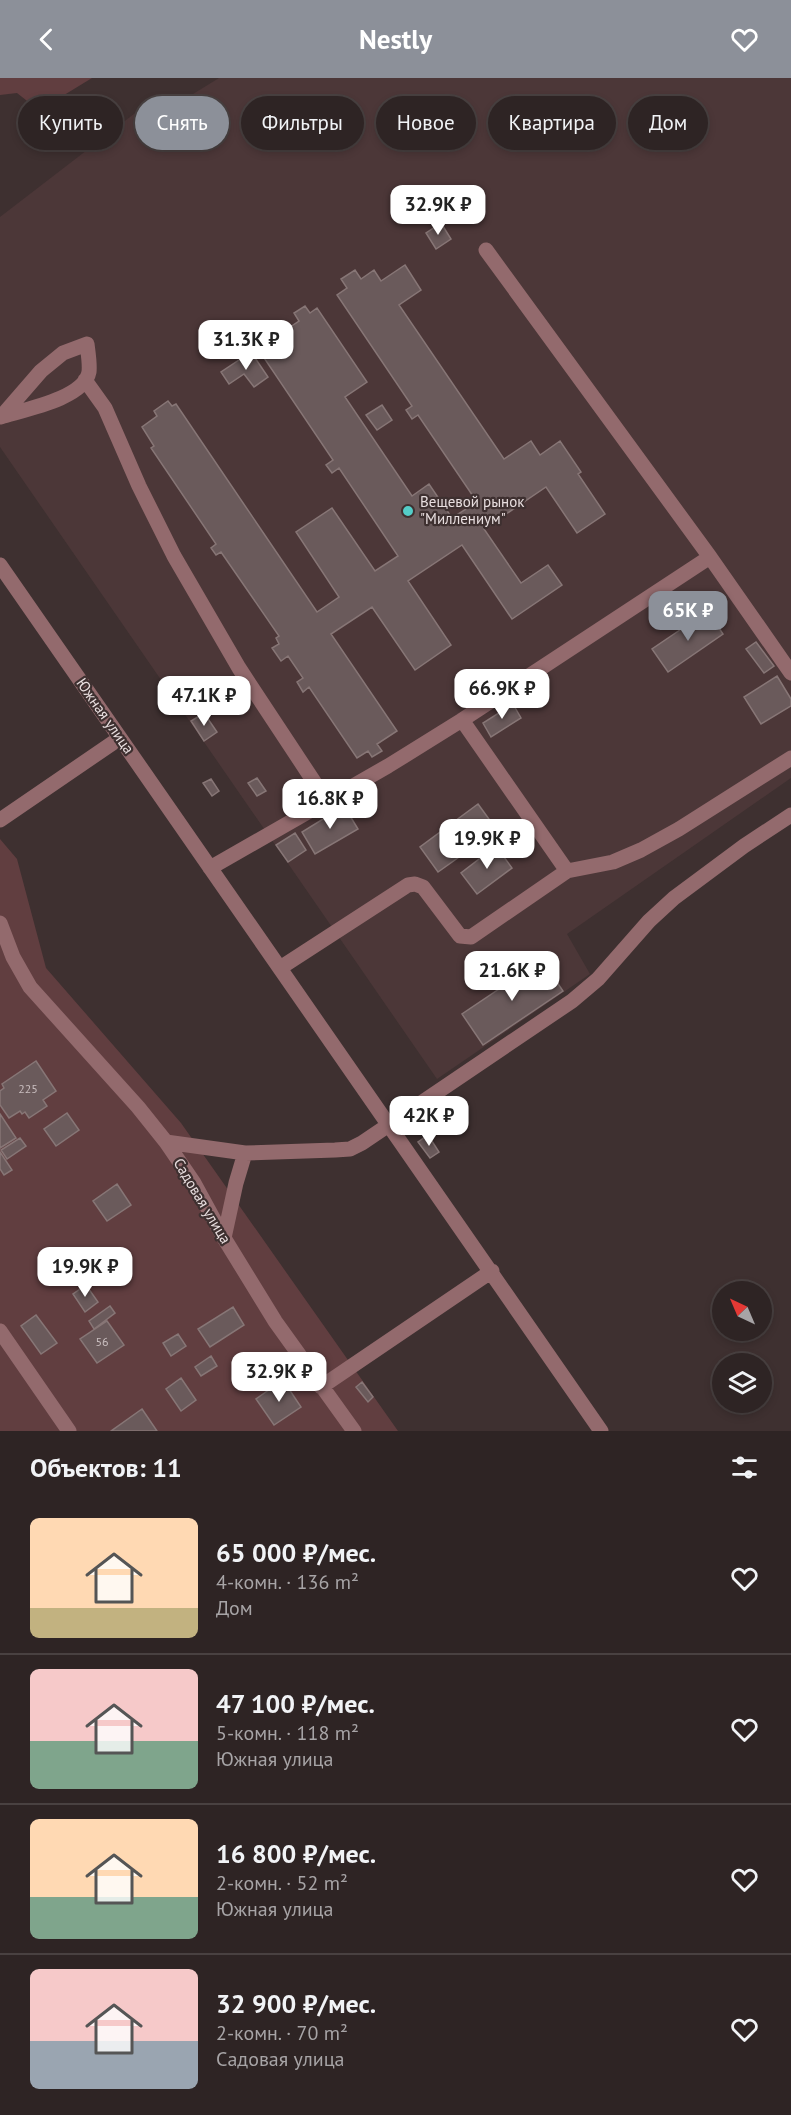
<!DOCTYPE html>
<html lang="ru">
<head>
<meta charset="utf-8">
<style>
  body { margin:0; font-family:"PT Sans",sans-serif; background:#362c2c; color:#f1f3f6; height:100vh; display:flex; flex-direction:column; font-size:22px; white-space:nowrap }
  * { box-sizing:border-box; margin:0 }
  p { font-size:20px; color:#a7a4a6 }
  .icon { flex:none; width:33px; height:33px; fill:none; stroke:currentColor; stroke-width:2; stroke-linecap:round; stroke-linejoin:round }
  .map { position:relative; height:1353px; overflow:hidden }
  .side { display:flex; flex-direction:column; background:#2e2424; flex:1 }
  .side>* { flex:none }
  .top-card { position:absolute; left:18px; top:18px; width:756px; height:54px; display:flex; gap:12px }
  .needle { width:39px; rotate:316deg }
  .tools { position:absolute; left:712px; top:1203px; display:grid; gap:12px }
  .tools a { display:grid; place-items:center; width:60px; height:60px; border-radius:50%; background:#2e2424; box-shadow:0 3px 9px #0003,0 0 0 2px #494141; font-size:30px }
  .price { position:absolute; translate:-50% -51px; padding:0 14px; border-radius:12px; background:#fff; color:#222; font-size:20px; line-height:39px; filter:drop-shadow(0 2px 3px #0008) }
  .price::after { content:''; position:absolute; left:50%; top:36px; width:18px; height:14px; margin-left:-9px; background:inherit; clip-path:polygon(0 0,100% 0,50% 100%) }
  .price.active { background:#8c9099; color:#fff }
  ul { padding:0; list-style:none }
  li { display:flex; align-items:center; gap:18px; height:150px; padding:0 30px }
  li+li { border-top:2px solid #494141 }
  li span { display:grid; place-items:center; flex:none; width:168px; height:120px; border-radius:9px; color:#555 }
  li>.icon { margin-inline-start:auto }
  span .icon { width:72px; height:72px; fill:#fffc; stroke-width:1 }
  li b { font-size:26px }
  h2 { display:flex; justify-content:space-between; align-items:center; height:72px; padding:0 30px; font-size:26px }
  .tag { padding:0 21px; border-radius:27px; background:#2e2424; box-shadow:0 3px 9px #0003,0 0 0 2px #494141; font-size:21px; line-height:54px }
  .tag.active { background:#8c9099; color:#fff }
  header { display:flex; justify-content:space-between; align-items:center; height:78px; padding:0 30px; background:#8c9099; color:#fff; font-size:27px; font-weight:800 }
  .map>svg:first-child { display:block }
</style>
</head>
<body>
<header><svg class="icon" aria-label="back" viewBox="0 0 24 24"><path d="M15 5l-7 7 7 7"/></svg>Nestly<svg class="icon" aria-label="heart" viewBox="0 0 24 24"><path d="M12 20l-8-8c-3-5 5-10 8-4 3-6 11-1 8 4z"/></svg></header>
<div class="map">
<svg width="791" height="1353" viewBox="0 0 791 1353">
  <rect width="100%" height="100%" fill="#3e3030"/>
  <path fill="#4c3738" d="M 219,0 L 791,0 L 791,700 L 567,856 L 590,896 L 437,1001 L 0,369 L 0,139 L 156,19 L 167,32 Z"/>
  <path fill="#613e40" d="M 0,0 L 92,0 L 51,25 L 36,30 L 17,15 L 0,17 Z
    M 0,761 L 17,781 L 46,890 L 181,1045 L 398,1353 L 0,1353 Z"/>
  <path fill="#6a5a5b" stroke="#877676" stroke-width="1.5" d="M 441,145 L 451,161 L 436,171 L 426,155 Z
    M 405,187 L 421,212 L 399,227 L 504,381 L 531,363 L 540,377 L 560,363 L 581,394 L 578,396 L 605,436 L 577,455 L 546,409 L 484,451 L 521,505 L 548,487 L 562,507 L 512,541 L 462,467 L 408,503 L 451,567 L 415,592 L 372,529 L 331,556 L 397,653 L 377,666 L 382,673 L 372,679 L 368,673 L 357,680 L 309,609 L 303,614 L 297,604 L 303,600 L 288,578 L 281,583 L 272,570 L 279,566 L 276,560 L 279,558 L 221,474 L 216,477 L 211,470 L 216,466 L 151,370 L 154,368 L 142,349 L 157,338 L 154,333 L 168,323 L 172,328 L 176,326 L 317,534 L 339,519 L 296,454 L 332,430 L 375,493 L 398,478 L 339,390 L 332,395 L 326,387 L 333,382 L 258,271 L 264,266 L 259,258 L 272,249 L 278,257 L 299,243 L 294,235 L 305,228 L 310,235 L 317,230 L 367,304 L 345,319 L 412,418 L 429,406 L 452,440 L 477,424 L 418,337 L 412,341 L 406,332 L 412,328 L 337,217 L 347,210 L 341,201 L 355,192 L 361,201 L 374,192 L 381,203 Z
    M 251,274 L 268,299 L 254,309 L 244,296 L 229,306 L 221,294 Z
    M 382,327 L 392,342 L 377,352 L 366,337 Z
    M 708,533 L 723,556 L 668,594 L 652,571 Z
    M 756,564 L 774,588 L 764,595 L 746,571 Z
    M 777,598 L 791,621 L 791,628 L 761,646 L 744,619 Z
    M 513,626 L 521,640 L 491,659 L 483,645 Z
    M 204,635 L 217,654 L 204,663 L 191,643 Z
    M 257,700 L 266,713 L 257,718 L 248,705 Z
    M 211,701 L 219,713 L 212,718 L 203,705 Z
    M 478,726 L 497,752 L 438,794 L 420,769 Z
    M 344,728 L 358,751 L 315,776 L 302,754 Z
    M 295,755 L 306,772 L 288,784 L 276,767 Z
    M 496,768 L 512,790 L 477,816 L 461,795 Z
    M 542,882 L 563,913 L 483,967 L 462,936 Z
    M 36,983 L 56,1013 L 43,1022 L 47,1028 L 29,1040 L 25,1034 L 22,1036 L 20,1033 L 9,1040 L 0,1027 L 0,1013 L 4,1010 L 2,1006 Z
    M 67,1035 L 79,1052 L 56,1068 L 44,1051 Z
    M 0,1036 L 16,1060 L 0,1070 Z
    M 428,1057 L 439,1074 L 430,1080 L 418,1064 Z
    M 20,1060 L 26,1068 L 7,1081 L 1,1072 Z
    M 0,1074 L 12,1092 L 4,1097 L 0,1091 Z
    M 117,1106 L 131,1127 L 107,1143 L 93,1123 Z
    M 86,1207 L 98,1224 L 85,1234 L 73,1216 Z
    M 110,1228 L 115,1235 L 94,1251 L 89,1243 Z
    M 233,1229 L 244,1247 L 210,1269 L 198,1251 Z
    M 36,1237 L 57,1265 L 41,1276 L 21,1248 Z
    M 107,1243 L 124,1267 L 97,1285 L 80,1261 Z
    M 178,1256 L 186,1268 L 171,1278 L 163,1265 Z
    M 211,1278 L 217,1288 L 201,1298 L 195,1289 Z
    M 181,1300 L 196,1322 L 181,1333 L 166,1311 Z
    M 283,1302 L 301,1329 L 274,1347 L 256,1321 Z
    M 362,1304 L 373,1319 L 368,1324 L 356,1309 Z
    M 142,1331 L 157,1353 L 111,1353 Z"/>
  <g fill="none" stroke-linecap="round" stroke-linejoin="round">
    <path stroke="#936a6d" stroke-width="15" d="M 486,172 L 710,479
      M 85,302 L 105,330 L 139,408 L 174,478 L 239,590 L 326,722
      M 0,339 C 22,332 84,321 89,294 C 90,286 88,274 87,266 L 63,275 L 41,293 L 1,339
      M 0,487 L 601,1353
      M 462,642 L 567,793
      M 0,742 L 120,660
      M 210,790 L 388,688 L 462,642 L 710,479 L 791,595
      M 0,845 L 13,879 L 30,909 L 138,1029 L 166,1064 L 194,1105 L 224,1160 L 275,1243 L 354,1353
      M 280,890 L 408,807 L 415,806 L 423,809 L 460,858 L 471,859 L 567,793 L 613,784 L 641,772 L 679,751 L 791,680
      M 166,1064 L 245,1075 L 335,1072 L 350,1071 L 362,1065 L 572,923 L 598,901 L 649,843 L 674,820 L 744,768 L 791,737
      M 224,1160 L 236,1105 L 245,1075
      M 0,1253 L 69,1353
      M 321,1309 L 492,1193"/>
  </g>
  <circle fill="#54cdc8" stroke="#3e3030" stroke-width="2" cx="408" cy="433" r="6"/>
  <g text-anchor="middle" stroke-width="4.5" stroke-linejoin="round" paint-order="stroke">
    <g font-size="12" fill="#c9bebf">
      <text x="28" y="1015">225</text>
      <text x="102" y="1268">56</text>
    </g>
    <g font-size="15" fill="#e9dfe0" stroke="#3e3030" text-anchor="start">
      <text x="420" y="429">Вещевой рынок<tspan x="420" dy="17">"Миллениум"</tspan></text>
    </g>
    <g font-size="15" fill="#e9dfe0" stroke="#3e3030">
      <text transform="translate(105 638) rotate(55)" y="5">Южная улица</text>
      <text transform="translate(202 1123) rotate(59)" y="5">Садовая улица</text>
    </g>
  </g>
</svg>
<div class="tools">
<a><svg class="needle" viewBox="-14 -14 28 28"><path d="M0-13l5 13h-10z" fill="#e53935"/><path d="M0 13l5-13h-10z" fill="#a7a4a6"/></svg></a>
<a><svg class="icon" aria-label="layers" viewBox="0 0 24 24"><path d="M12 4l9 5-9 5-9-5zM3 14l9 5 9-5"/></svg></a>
</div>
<b class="price" style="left:438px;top:158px">32.9K ₽</b>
<b class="price" style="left:246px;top:293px">31.3K ₽</b>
<b class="price active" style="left:688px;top:564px">65K ₽</b>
<b class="price" style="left:502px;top:642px">66.9K ₽</b>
<b class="price" style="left:204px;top:649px">47.1K ₽</b>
<b class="price" style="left:330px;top:752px">16.8K ₽</b>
<b class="price" style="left:487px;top:792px">19.9K ₽</b>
<b class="price" style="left:512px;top:924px">21.6K ₽</b>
<b class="price" style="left:429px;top:1069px">42K ₽</b>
<b class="price" style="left:85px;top:1220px">19.9K ₽</b>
<b class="price" style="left:279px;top:1325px">32.9K ₽</b>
<div class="top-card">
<a class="tag">Купить</a>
<a class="tag active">Снять</a>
<a class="tag">Фильтры</a>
<a class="tag">Новое</a>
<a class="tag">Квартира</a>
<a class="tag">Дом</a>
</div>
</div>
<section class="side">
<h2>Объектов: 11<svg class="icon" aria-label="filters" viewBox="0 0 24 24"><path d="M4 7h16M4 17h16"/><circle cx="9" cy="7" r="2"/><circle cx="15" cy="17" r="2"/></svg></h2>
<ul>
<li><span style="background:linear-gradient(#ffd9b3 75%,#c2b280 0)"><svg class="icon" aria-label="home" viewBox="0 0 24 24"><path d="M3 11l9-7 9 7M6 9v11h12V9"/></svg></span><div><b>65 000 ₽/мес.</b><p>4-комн. · 136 m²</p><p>Дом</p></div><svg class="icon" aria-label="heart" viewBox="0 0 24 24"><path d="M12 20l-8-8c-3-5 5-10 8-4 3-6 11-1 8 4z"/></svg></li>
<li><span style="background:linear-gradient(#f6c9c9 60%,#7fa58c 0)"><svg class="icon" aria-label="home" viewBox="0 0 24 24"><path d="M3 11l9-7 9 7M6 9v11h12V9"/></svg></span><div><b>47 100 ₽/мес.</b><p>5-комн. · 118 m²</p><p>Южная улица</p></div><svg class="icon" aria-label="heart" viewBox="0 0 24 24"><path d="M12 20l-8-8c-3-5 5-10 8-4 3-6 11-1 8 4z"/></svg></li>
<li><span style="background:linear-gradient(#ffd9b3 65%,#7fa58c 0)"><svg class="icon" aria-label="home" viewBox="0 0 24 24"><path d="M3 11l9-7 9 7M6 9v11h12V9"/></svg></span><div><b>16 800 ₽/мес.</b><p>2-комн. · 52 m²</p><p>Южная улица</p></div><svg class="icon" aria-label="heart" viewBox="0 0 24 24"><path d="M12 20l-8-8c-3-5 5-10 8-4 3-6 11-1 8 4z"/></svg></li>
<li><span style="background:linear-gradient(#f6c9c9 60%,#9aa5b1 0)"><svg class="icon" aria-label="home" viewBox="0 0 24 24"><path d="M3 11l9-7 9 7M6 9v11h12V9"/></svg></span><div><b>32 900 ₽/мес.</b><p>2-комн. · 70 m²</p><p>Садовая улица</p></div><svg class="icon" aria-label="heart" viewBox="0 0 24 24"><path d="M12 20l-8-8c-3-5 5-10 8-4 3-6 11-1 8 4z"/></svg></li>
</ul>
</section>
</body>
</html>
